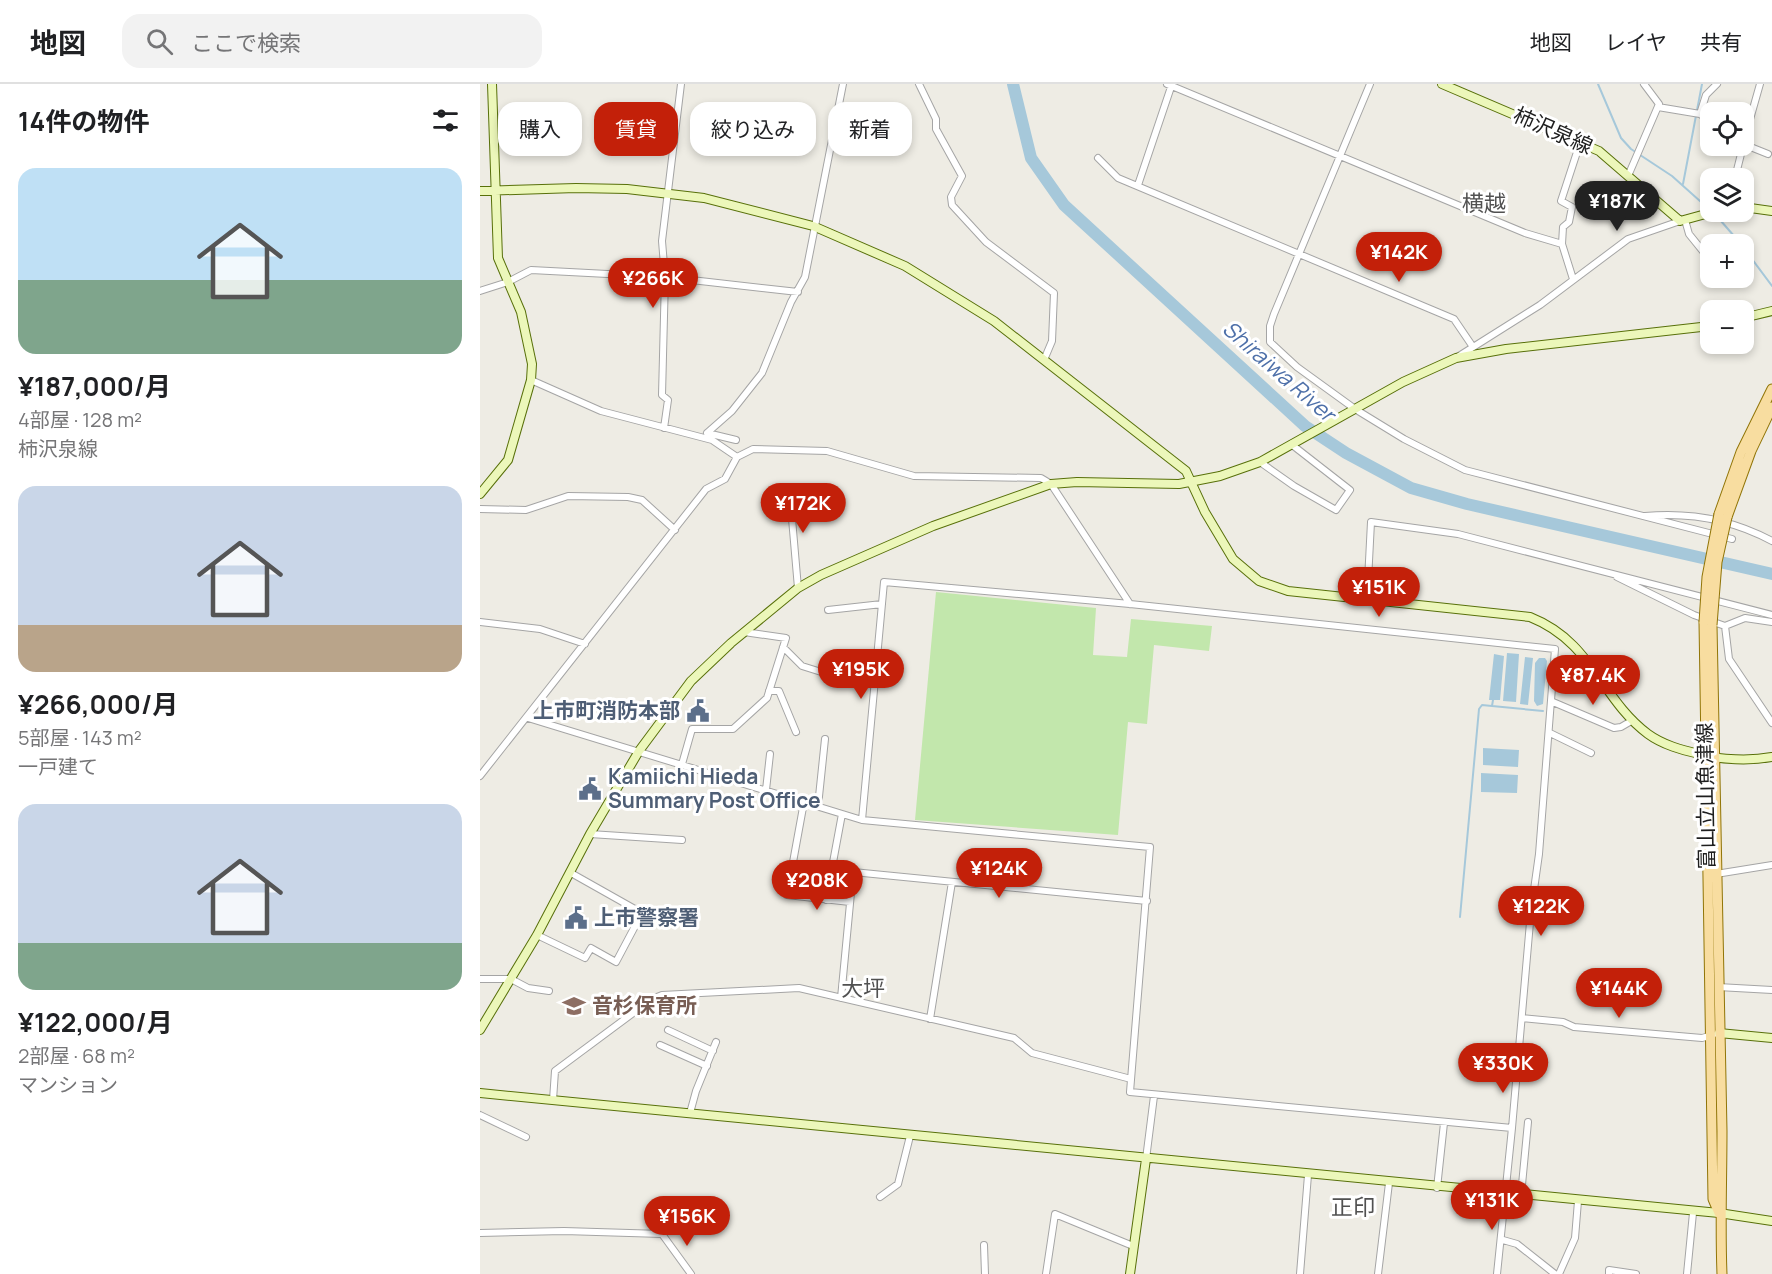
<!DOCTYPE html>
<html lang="ja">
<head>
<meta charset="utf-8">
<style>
  body { margin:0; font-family:Manrope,"Noto Sans JP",sans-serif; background:#f2f2f2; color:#202124; height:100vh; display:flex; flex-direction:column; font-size:22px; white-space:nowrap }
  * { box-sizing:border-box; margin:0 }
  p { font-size:20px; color:#757577 }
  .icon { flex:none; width:33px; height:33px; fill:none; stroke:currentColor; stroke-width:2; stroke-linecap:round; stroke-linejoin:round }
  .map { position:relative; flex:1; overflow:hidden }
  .sheet { display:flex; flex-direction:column; background:#fff; width:480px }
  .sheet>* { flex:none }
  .top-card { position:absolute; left:18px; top:18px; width:570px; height:54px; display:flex; gap:12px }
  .tools { position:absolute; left:1220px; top:18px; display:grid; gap:12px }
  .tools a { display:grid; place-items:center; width:54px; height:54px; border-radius:12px; background:#fff; box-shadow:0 3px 9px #0003; font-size:30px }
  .price { position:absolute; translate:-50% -51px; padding:0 14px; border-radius:21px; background:#c32009; color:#fff; font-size:20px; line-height:39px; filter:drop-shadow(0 2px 3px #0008) }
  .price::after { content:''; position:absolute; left:50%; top:36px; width:18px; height:14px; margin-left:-9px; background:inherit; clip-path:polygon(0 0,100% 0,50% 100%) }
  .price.active { background:#222; color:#fff }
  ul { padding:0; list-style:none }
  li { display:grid; align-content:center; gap:12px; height:318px; padding:0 18px }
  li span { display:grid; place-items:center; height:186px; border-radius:18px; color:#555 }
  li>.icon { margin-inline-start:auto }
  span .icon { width:108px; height:108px; fill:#fffc; stroke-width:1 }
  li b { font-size:26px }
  h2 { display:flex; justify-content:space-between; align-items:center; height:72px; padding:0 18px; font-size:26px }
  .chip { padding:0 21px; border-radius:18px; background:#fff; box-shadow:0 3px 9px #0003; font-size:21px; line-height:54px }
  .chip.active { background:#c32009; color:#fff }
  header { display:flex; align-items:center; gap:36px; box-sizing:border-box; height:84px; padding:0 30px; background:#fff; border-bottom:2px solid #e0e0e0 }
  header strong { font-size:28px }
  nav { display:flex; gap:33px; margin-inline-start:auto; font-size:21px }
  .search { width:420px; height:54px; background:#f2f2f2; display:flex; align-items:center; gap:15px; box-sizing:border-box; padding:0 21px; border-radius:18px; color:#757577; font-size:22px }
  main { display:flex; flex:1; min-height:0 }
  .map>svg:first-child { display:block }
</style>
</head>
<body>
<header>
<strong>地図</strong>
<div class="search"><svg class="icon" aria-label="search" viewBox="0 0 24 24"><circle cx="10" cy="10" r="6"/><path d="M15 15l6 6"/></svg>ここで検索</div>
<nav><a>地図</a><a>レイヤ</a><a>共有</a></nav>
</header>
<main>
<section class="sheet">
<h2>14件の物件<svg class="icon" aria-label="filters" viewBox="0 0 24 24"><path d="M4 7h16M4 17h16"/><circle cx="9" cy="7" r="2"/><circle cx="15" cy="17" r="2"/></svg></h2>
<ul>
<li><span style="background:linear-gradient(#bfe0f5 60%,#7fa58c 0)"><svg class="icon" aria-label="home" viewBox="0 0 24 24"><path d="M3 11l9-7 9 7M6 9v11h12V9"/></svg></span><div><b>¥187,000/月</b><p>4部屋 · 128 m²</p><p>柿沢泉線</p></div></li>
<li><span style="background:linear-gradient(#c9d6e8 75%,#b9a48a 0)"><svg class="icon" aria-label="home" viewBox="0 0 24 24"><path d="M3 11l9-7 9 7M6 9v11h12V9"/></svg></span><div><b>¥266,000/月</b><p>5部屋 · 143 m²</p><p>一戸建て</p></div></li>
<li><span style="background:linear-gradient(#c9d6e8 75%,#7fa58c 0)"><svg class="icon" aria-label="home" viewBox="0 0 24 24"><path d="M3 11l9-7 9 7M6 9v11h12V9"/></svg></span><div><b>¥122,000/月</b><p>2部屋 · 68 m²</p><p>マンション</p></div></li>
</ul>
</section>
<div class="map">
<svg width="1292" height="1190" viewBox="0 0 1292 1190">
  <rect width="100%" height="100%" fill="#eeece4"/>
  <path fill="#c2e7ac" d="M 456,508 L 616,524 L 613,571 L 647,573 L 651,535 L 732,542 L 729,567 L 674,561 L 667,640 L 648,638 L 638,751 L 435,736 Z"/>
  <path fill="#a6c8da" d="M 1027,569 L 1039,570 L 1036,618 L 1023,617 Z
    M 1014,570 L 1024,572 L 1020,616 L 1009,616 Z
    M 1045,573 L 1053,574 L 1048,621 L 1040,620 Z
    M 1059,574 L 1065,574 L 1067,577 L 1063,620 L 1057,622 L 1054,617 L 1055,579 Z
    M 1003,664 L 1039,666 L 1038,683 L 1003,681 Z
    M 1001,689 L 1038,691 L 1037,709 L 1001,708 Z"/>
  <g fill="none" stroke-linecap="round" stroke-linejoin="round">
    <path stroke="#a6c8da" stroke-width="2" d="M 1118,0 L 1141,54 L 1151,65 L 1192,92 L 1230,126
      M 1203,100 L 1222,0
      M 1234,129 L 1261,160
      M 1263,163 L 1292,202
      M 1013,616 L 1012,622 L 1063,627
      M 980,833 L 999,625 L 1002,621 L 1012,622"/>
    <path stroke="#a6c8da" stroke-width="12" d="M 533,0 L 551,74 L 584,121 L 825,342 L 866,369 L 931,404 L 987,420 L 1292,490"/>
    <g stroke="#a5a5a5" stroke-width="8">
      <path id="street" d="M 439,0 L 456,35 L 456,45 L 482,92 L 471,113 L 472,121 L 506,158 L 574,209 L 572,257 L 564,276
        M 687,0 L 1045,149 L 1082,160 L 1093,195
        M 890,0 L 794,230 L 790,242 L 790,258 L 817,283 L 875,325 L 924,355 L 985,386 L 1252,455
        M 1280,0 L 1263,60 L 1288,70
        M 1178,23 L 1220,30 L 1230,37
        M 1220,30 L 1226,11 L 1237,0
        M 618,74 L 638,94 L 974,235 L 993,263
        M 1148,92 L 1179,20 L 1164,0
        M 1255,94 L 1263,62
        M 658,101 L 692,0
        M 1205,136 L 1209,150 L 1230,176
        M 1082,160 L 1083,143 L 1089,138 L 1092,123 L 1081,117 L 1100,59
        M 0,207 L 28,198 L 51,186 L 185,193 L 318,208
        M 979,272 L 1060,221 L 1148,155 L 1200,137
        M 51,296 L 121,327 L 232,356 L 257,373 L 273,365 L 347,367 L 434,392 L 561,394 L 571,400 L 650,520
        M 184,344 L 188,316 L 182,311 L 185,193 L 182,157 L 201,0
        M 227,349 L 252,327 L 282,289 L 311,218 L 325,193 L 363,0
        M 227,349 L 256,356
        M 780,378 L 814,402 L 856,426 L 870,406 L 811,360
        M 301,422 L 311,423 L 318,504
        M 0,425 L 46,426 L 88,412 L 148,413 L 162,416 L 195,446
        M 1165,432 C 1209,428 1253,436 1292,457
        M 1137,493 L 1214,531 L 1245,542
        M 887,516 L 891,438 L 978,450 L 1292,531
        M 348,526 L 402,520
        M 0,538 L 60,545 L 105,560
        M 1292,538 L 1265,534 L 1245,542 L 1249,575 L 1292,639
        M 303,563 L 322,582 L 370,597 L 396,588
        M 289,607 L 299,607 L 316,648
        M 1073,618 L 1134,644 L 1141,643 L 1153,636
        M 48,634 L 382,736 L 670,763 L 650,1008 L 1032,1044 L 1051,827 L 1059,770 L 1075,565 L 650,520 L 404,498 L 382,736
        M 1070,649 L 1111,669
        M 202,680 L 212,645 L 253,645 L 287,614 L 306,554 L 264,548
        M 0,692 L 226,405 L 245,395 L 257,373
        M 286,706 L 290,670
        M 324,718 L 307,811 L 370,818
        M 338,722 L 345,655
        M 110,750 L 202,756
        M 1236,790 L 1292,781
        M 346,816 L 362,730
        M 57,851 L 105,874 L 111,864 L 136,878 L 162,829 L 91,789
        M 0,895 L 31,895 L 48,904 L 69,907
        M 1238,903 L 1292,906
        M 361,914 L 373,788 L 667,817
        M 1042,934 L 1083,938 L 1094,943 L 1222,954 L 1233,951
        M 450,935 L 472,798
        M 188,946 L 233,967
        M 180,961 L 227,982
        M 73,1016 L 75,987 L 172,915 L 182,911 L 319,904 L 534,954 L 552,969 L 651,995
        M 210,1029 L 216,1007 L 236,958
        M 0,1031 L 46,1053
        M 666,1075 L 674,1012
        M 957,1104 L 964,1039
        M 1041,1111 L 1048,1038
        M 400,1113 L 418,1100 L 430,1052
        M 0,1149 L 84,1147 L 182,1150 L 211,1190
        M 1023,1156 L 1037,1160 L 1075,1190
        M 504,1161 L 505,1190
        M 566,1190 L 575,1130 L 653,1162
        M 820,1190 L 828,1091
        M 898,1190 L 909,1099
        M 1017,1190 L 1032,1044
        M 1079,1190 L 1095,1154 L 1098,1117
        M 1129,1190 L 1129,1186 L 1156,1190
        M 1207,1190 L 1213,1129"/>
    </g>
    <g stroke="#58700a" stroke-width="10">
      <path id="secondary" d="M 962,0 L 1119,67 L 1200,137 L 1233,128
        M 0,107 L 96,104 L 147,105 L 224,114 L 333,142 L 425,182 L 514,237 L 706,387 L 725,428 L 753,475 L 779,497 L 808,507 L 1050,533 C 1113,558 1120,614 1168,650 C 1183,661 1202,666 1219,670 C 1241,676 1270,677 1292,673
        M 1263,123 L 1292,127
        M 1263,234 L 1292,227
        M 0,410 L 28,376 L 51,296 L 52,280 L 41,228 L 18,174 L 12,0
        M 0,946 L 57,851 L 110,750 L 159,667 L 211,597 L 251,559 L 318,504 L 341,491 L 453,442 L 571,400 L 597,398 L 699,400 L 740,392 L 780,378 L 923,298 L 976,274 L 1026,265 L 1230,242
        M 1239,949 L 1292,954
        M 0,1009 L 1239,1129 L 1292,1137
        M 650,1190 L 666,1075"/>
    </g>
    <g stroke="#917507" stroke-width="11">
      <path id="primary" d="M 1239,430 L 1261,368 L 1292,305
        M 1247,433 L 1271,367 L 1292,323
        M 1224,538 L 1233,1115 L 1239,1129
        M 1232,541 L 1242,1047 C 1242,1095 1240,1142 1242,1190"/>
    </g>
    <use href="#street" stroke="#fff" stroke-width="6"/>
    <use href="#secondary" stroke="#ecf7ba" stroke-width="8"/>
    <use href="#primary" stroke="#f8dda0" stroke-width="9"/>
    <g stroke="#917507" stroke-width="11" stroke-linecap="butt">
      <path id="primary-bridge" d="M 1224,538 L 1227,493 L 1239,430
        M 1232,541 L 1237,478 L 1247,433"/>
    </g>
    <use href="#primary-bridge" stroke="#f8dda0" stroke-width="9"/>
  </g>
  <defs>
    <g id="civic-bare" transform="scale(1.8)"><path d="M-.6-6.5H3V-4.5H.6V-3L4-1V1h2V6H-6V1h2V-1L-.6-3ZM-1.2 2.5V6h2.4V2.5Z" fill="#5c6f8a" stroke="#fff" stroke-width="2.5" paint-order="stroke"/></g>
    <g id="school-bare" transform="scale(1.8)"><path d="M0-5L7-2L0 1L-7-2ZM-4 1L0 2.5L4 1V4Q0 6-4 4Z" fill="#8d6e63" stroke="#fff" stroke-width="2.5" paint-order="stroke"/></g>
  </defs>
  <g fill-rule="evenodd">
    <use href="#civic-bare" x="218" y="627"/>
    <use href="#civic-bare" x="110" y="705"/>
    <use href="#civic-bare" x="96" y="834"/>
    <use href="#school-bare" x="94" y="922"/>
  </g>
  <g text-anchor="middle" stroke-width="6" stroke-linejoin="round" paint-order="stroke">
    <g font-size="21" fill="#1e1e1e" stroke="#fff">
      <text transform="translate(1073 47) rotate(24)" y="7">柿沢泉線</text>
      <text transform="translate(1226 712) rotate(-91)" y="7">富山立山魚津線</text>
    </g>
    <g font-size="21" font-weight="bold" fill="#4e5e75" stroke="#fff" text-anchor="start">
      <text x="200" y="634" text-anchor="end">上市町消防本部</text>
      <text x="128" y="700">Kamiichi Hieda<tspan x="128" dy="24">Summary Post Office</tspan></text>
      <text x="114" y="841">上市警察署</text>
    </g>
    <g font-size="21" font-weight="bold" fill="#785e54" stroke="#fff" text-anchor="start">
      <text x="112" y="929">音杉保育所</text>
    </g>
    <g font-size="22" fill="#515151" stroke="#fff">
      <text x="1004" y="127">横越</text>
      <text x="383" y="912">大坪</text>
      <text x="873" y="1131">正印</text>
    </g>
    <g font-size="22" font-style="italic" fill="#4e70a9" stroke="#fff">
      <text transform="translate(799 287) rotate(41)" y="8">Shiraiwa River</text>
    </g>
  </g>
</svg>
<div class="tools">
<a><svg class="icon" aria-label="locate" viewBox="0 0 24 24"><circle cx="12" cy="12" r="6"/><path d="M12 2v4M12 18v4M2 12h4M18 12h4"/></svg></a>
<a><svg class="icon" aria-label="layers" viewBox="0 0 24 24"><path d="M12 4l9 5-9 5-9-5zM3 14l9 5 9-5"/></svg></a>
<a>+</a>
<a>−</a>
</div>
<b class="price active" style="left:1137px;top:148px">¥187K</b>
<b class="price" style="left:919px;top:199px">¥142K</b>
<b class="price" style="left:173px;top:225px">¥266K</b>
<b class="price" style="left:323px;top:450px">¥172K</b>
<b class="price" style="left:899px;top:534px">¥151K</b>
<b class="price" style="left:381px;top:616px">¥195K</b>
<b class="price" style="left:1113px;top:622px">¥87.4K</b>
<b class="price" style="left:519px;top:815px">¥124K</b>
<b class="price" style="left:337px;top:827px">¥208K</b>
<b class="price" style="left:1061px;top:853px">¥122K</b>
<b class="price" style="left:1139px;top:935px">¥144K</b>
<b class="price" style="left:1023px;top:1010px">¥330K</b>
<b class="price" style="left:1012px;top:1147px">¥131K</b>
<b class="price" style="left:207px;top:1163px">¥156K</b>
<div class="top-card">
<a class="chip">購入</a>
<a class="chip active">賃貸</a>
<a class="chip">絞り込み</a>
<a class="chip">新着</a>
</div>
</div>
</main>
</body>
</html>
